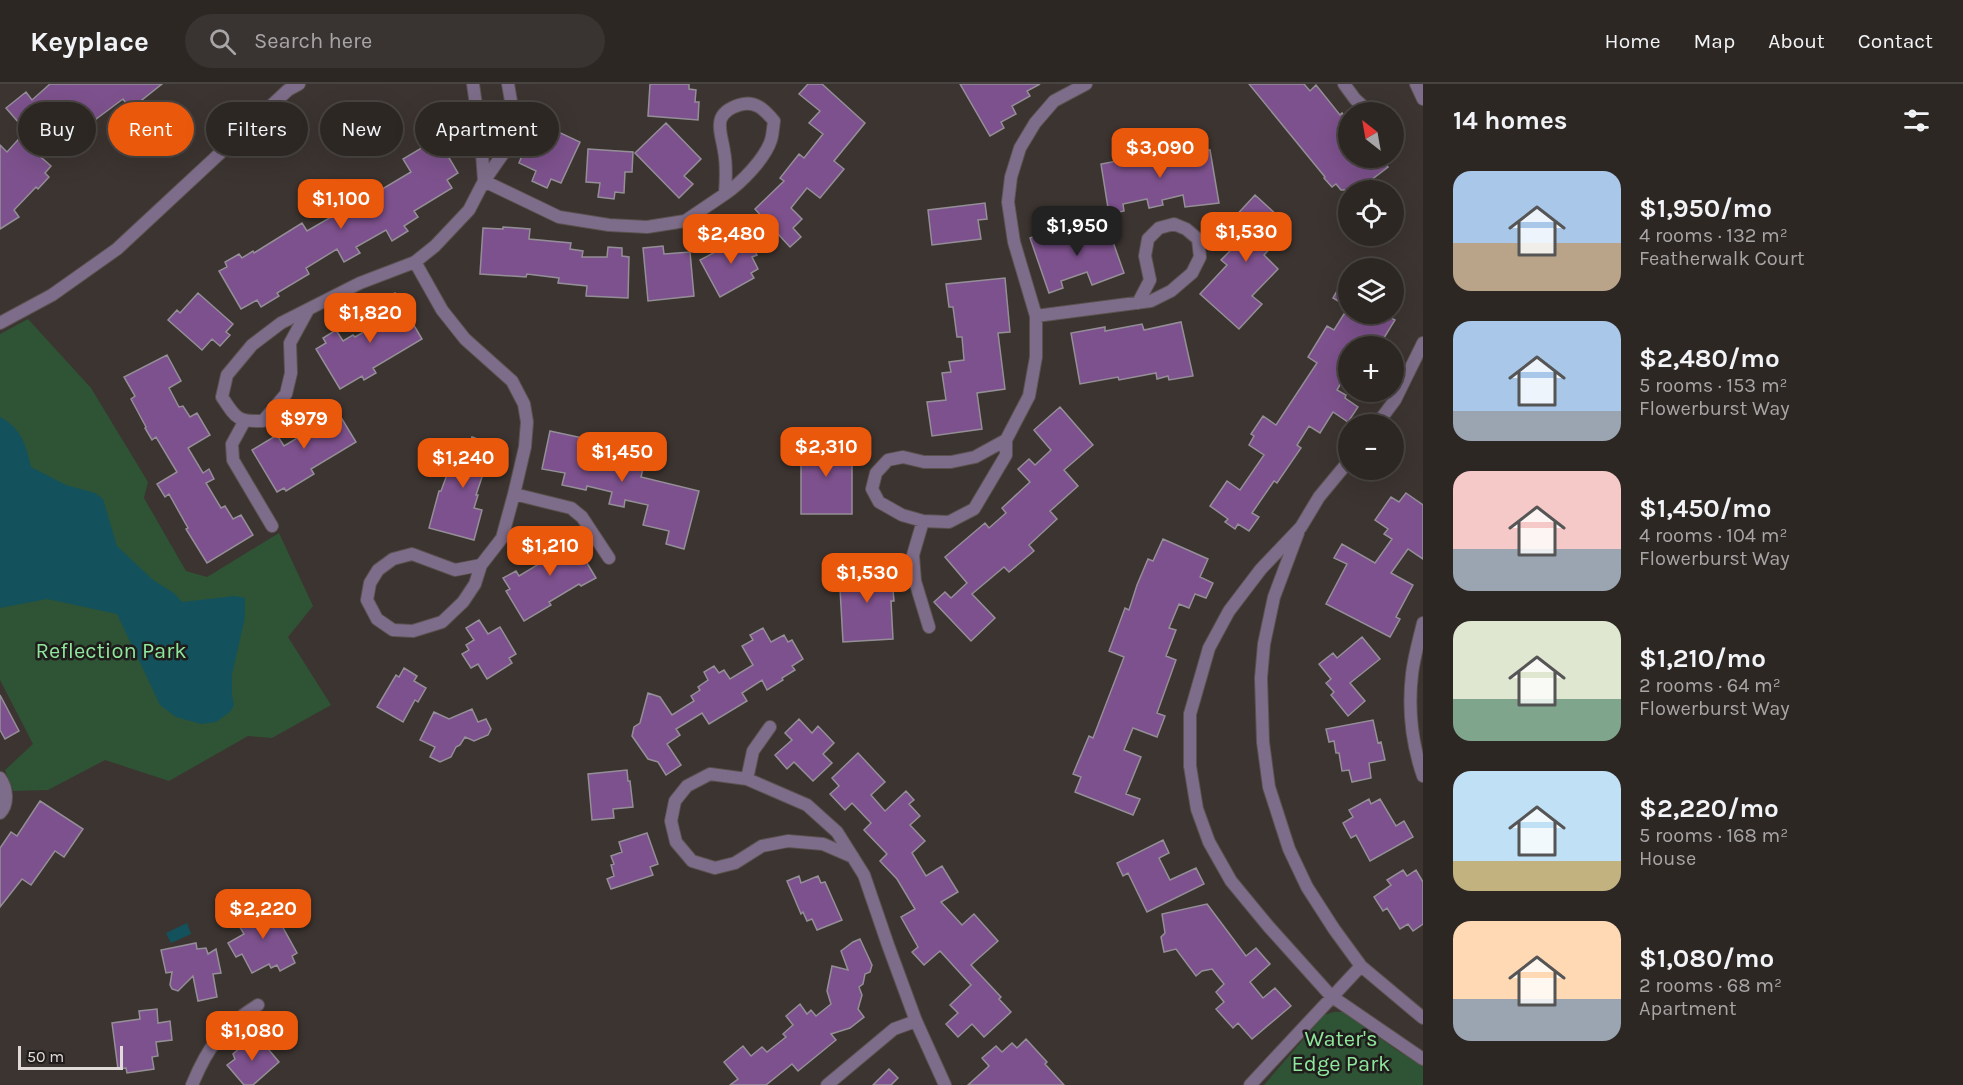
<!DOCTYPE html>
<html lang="en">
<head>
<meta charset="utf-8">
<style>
  body { margin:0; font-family:Karla,sans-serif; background:#393331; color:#f1f3f6; height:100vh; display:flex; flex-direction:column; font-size:22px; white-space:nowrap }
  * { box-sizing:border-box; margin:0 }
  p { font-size:20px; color:#a7a5a6 }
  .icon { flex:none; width:33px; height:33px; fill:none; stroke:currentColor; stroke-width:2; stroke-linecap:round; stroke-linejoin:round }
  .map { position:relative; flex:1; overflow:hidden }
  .drawer { display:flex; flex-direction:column; background:#2d2724; width:540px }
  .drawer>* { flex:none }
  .banner { position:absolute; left:18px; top:18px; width:570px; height:54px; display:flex; gap:12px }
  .needle { width:39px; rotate:329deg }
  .controls { position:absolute; left:1338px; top:18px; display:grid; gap:12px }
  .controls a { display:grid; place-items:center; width:66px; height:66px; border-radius:50%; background:#2d2724; box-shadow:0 6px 24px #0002,0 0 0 2px #484441; font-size:30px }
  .scale { position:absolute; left:18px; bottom:15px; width:105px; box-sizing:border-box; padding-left:6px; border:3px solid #e0dbd9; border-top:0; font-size:16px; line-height:21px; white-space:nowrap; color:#e0dbd9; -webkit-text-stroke:4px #201c1b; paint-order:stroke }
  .price { position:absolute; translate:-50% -51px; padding:0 14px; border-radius:12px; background:#ea580c; color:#fff; font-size:20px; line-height:39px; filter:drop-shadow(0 2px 3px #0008) }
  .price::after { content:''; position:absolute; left:50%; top:36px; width:18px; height:14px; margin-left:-9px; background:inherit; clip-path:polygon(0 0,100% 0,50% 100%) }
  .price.on { background:#222; color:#fff }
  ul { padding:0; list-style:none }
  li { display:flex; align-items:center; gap:18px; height:150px; padding:0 30px }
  li span { display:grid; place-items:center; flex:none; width:168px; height:120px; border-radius:18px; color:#555 }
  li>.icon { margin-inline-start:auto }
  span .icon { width:72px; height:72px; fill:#fffc; stroke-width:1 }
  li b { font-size:26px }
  h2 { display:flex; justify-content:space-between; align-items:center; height:72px; padding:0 30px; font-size:26px }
  .chip { padding:0 21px; border-radius:27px; background:#2d2724; box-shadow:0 6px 24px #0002,0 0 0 2px #484441; font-size:21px; line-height:54px }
  .chip.on { background:#ea580c; color:#fff }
  header { display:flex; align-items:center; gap:36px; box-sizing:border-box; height:84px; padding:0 30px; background:#2d2724; border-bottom:2px solid #484441 }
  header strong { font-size:28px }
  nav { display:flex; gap:33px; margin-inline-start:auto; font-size:21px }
  .search { width:420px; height:54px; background:#393331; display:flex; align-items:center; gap:15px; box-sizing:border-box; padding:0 21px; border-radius:33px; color:#a7a5a6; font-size:22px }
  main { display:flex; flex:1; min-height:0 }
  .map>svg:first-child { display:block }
</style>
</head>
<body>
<header>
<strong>Keyplace</strong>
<div class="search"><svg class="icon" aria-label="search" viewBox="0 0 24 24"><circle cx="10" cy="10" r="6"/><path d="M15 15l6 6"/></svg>Search here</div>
<nav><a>Home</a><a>Map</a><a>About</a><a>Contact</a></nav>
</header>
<main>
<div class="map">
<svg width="1423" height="1001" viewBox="0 0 1423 1001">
  <rect width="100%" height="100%" fill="#3c3430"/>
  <path fill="#2f5335" d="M 28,235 L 91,304 L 148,398 L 144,414 L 186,487 L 207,493 L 279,449 L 313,522 L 288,553 L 331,621 L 272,654 L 248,652 L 169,697 L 105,676 L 48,706 L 13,707 L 5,686 L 33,660 L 0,596 L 0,250 Z
    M 1334,928 L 1344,928 L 1398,967 L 1423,980 L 1423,1001 L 1264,1001 L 1324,931 Z"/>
  <path fill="#13525c" d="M 0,333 C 21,344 26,360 31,383 L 66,401 L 95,409 L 103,415 L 117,462 L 153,496 L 174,509 L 182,518 L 235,512 L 245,514 L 245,533 L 232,591 L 232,610 L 234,621 L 230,628 L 216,638 L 201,640 L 176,633 L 160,621 L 117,530 L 47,515 L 0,524 Z
    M 187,839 L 191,850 L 171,859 L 166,849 Z"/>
  <path fill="#7d518d" stroke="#948f97" stroke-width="1.5" d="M 50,0 L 162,0 L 142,16 L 145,20 L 133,29 L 123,15 L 84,44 L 77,36 L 63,49 L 60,46 L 34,67 L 51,82 L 45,89 L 49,93 L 38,105 L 36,103 L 14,126 L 19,133 L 0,145 L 0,61 L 7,68 L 26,47 L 6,24 L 26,8 L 32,16 Z
    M 650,0 L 689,0 L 689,5 L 696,6 L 695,18 L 699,18 L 698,36 L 648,32 Z
    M 808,0 L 822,0 L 865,39 L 834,77 L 844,85 L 820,114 L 807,104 L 791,124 L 802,135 L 793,144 L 801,153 L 790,163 L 755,125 L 784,97 L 780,94 L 799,70 L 804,74 L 823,50 L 809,39 L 820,27 L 799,10 Z
    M 960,0 L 1040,0 L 1027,7 L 1030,12 L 1012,22 L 1016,30 L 1001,38 L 1004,44 L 990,52 Z
    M 1249,0 L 1304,0 L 1310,7 L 1316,1 L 1340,31 L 1342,29 L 1348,37 L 1348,74 L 1381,74 L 1388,83 L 1358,106 L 1341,106 L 1336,100 L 1332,103 L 1324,94 L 1325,93 Z
    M 666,39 L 701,75 L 684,92 L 693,100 L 679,114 L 635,69 Z
    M 534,43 L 550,50 L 552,45 L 580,58 L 561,99 L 551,95 L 547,104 L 532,97 L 536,87 L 519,79 Z
    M 435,50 L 458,89 L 447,96 L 452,104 L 414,127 L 418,133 L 404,142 L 408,147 L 392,157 L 386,146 L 356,163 L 360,169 L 344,178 L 337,165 L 306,184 L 309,190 L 277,209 L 279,212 L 261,223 L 257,216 L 241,225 L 219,187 L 227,183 L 225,178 L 239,170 L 242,174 L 253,167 L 254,169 L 302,139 L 307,147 L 366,113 L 365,112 L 377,104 L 379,107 L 411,88 L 403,75 L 425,62 L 423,58 Z
    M 1161,63 L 1162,69 L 1171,67 L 1172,73 L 1210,66 L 1219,119 L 1185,123 L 1183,111 L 1162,116 L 1163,121 L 1149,124 L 1147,115 L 1123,120 L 1124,127 L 1109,130 L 1101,80 L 1138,73 L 1137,68 Z
    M 588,65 L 633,68 L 632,88 L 625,88 L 624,109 L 615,108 L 614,115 L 598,113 L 600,99 L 586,98 Z
    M 1255,111 L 1290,143 L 1264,171 L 1278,185 L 1252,212 L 1262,220 L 1239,245 L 1200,210 L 1227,181 L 1221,176 L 1233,164 L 1229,160 L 1242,145 L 1232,136 Z
    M 985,119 L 987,135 L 978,136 L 981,155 L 932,161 L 928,126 Z
    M 1107,141 L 1124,189 L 1092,201 L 1087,188 L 1061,197 L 1063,204 L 1049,209 L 1030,154 L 1053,146 L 1055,152 L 1066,148 L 1068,155 Z
    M 503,143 L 530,145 L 529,155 L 571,159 L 570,165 L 583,167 L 582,173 L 607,173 L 608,163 L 622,164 L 622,172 L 629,173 L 628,214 L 586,212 L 587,202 L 558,199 L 559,194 L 527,190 L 526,193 L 480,190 L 483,144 L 503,145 Z
    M 731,149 L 737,161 L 749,155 L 757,171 L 752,173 L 758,185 L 751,189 L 754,194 L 720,213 L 700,176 L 723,164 L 718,156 Z
    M 663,162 L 664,170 L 690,168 L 694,212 L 648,217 L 643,164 Z
    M 1348,188 L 1348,223 L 1333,214 Z
    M 1005,194 L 1010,248 L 998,249 L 1005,305 L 977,309 L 982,345 L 932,352 L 927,318 L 946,316 L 942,289 L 951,288 L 949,278 L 964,276 L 962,253 L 957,253 L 953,223 L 949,223 L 946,200 Z
    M 198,209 L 233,240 L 226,248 L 230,251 L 220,262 L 212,255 L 202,266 L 168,236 L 177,226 L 180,229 Z
    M 395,209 L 422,255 L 373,284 L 376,289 L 364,296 L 362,292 L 340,305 L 316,265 L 326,259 L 323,254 L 336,246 L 343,257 L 353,251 L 355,253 L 376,241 L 371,233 L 375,230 L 371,222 Z
    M 1344,230 L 1384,230 L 1395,236 L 1379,262 L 1348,262 L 1348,287 L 1337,306 L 1346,311 L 1345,314 L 1358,323 L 1348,338 L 1333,328 L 1320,349 L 1309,342 L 1297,361 L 1301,364 L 1277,399 L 1274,397 L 1252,429 L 1259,433 L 1249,447 L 1238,440 L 1235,445 L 1225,438 L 1228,435 L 1210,422 L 1227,397 L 1240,406 L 1264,371 L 1249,361 L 1254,352 L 1251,350 L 1263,332 L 1276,341 L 1317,279 L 1308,273 L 1327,242 L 1334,246 Z
    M 1181,238 L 1193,292 L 1169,296 L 1168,292 L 1157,295 L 1156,289 L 1119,296 L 1118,293 L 1080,300 L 1071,249 L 1105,243 L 1105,247 L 1142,240 L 1144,246 Z
    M 167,271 L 181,297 L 169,304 L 179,323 L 183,322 L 190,333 L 197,329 L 210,351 L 188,364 L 203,389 L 209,385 L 214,395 L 206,399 L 221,424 L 225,422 L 233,435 L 241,431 L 253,451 L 207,479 L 186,445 L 188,444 L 169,410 L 165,413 L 157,400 L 177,388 L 156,353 L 152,356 L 145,344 L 146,343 L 131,315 L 135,312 L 124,293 Z
    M 321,322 L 326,331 L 336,325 L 356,358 L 311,385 L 314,390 L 286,407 L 284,404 L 277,408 L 252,366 L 277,351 L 284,362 L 311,346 L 303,333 Z
    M 1060,323 L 1093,361 L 1064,386 L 1078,402 L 1050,427 L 1057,435 L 1029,461 L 1034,467 L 1009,488 L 1004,483 L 972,510 L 995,534 L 971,557 L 934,518 L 945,508 L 951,514 L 967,499 L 945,473 L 985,439 L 989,444 L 1006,429 L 1002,424 L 1030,398 L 1018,385 L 1029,375 L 1035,381 L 1051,366 L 1034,346 Z
    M 550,347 L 597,357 L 595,364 L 645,376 L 641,393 L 699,407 L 684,465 L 666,460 L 669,447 L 643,441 L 648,421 L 625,416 L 624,423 L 609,420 L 612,408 L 587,402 L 586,406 L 562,401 L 565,389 L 542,385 Z
    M 472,353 L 498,363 L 489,389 L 484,387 L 476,411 L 478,411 L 474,424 L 482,426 L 474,456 L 429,444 L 439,407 L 441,407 L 455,369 L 449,367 L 454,356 L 469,361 Z
    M 801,357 L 852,357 L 852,430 L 801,430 Z
    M 1406,409 L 1423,421 L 1423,475 L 1408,465 L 1391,489 L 1413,501 L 1396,533 L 1400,535 L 1390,553 L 1326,520 L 1347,480 L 1334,474 L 1342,460 L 1375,479 L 1392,455 L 1384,450 L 1388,445 L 1375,436 L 1391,413 L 1399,418 Z
    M 560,448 L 567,459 L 578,452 L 589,471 L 584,474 L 596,494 L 581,502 L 579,500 L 549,518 L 551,521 L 524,537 L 506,507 L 510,505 L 503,494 L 516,487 L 519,492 L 554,471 L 546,456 Z
    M 1163,455 L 1208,475 L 1200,493 L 1213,499 L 1206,514 L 1195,510 L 1189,524 L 1179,520 L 1169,544 L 1176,546 L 1166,572 L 1176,576 L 1157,629 L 1165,632 L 1157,653 L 1133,644 L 1124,666 L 1141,673 L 1126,710 L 1140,715 L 1133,731 L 1075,708 L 1081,693 L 1073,690 L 1089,652 L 1093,654 L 1124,573 L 1109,567 L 1125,524 L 1129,526 L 1137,501 L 1148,475 L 1153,477 Z
    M 891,483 L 894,517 L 891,517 L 893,555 L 843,558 L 839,487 Z
    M 479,536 L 488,550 L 500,543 L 516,570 L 509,574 L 512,579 L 487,595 L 478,580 L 471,584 L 462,570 L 469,566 L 466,561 L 474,556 L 466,544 Z
    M 763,544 L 771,558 L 784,551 L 788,558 L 792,556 L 803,575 L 792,582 L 795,586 L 782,594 L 783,596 L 767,606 L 762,596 L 742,609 L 747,617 L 709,640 L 702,629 L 676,645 L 680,651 L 667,660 L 681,681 L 666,691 L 658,678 L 648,675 L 632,652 L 634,643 L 640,639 L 648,609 L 660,613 L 672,631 L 694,617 L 691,612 L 700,606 L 698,603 L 708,596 L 704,588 L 714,582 L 719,589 L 724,586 L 730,595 L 753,581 L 742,562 L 753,556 L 750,551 Z
    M 1362,553 L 1380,575 L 1350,599 L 1365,617 L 1348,632 L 1331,611 L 1334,608 L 1326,599 L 1331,595 L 1319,580 L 1333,569 L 1337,574 Z
    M 404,584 L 417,592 L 414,597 L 426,604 L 418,618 L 415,616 L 403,638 L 377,623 L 396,591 L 399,593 Z
    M 0,611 L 19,647 L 5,655 L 0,646 Z
    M 472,625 L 478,638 L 486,635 L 491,645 L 488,651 L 474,657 L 465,653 L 460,661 L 456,663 L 451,673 L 440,678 L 430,673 L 435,663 L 420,656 L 434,628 L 449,635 Z
    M 799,635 L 812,649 L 818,642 L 834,659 L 823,670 L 832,679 L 813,697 L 794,678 L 787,685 L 775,671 L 792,656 L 785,649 Z
    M 1373,636 L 1378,659 L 1381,658 L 1385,676 L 1369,679 L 1371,694 L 1352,698 L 1349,686 L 1342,687 L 1339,669 L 1336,669 L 1334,657 L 1329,658 L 1326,645 Z
    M 858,669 L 885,698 L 871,711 L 885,727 L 906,707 L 914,716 L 909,720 L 920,732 L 910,741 L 925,757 L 912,769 L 926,792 L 942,782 L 958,808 L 941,818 L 962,841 L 974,830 L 998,857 L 971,881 L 1001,913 L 999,915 L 1011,928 L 984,953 L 972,940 L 958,953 L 946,940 L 958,929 L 950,921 L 971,901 L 940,867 L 924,881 L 912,868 L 918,863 L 901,833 L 915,825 L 897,795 L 880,777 L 887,770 L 864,746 L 871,739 L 852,719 L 845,726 L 830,710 L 839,702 L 832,694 Z
    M 627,686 L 628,697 L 630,697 L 633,723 L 613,725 L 614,734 L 592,736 L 588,690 Z
    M 1369,715 L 1371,720 L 1380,715 L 1396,742 L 1404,737 L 1413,753 L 1370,777 L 1356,751 L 1351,754 L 1343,739 L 1353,733 L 1349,726 Z
    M 40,717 L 83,745 L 64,773 L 55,767 L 31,801 L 22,795 L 0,823 L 0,764 L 11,748 L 17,752 Z
    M 647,749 L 658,780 L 650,783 L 653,791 L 611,805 L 607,795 L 614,792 L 611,781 L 614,780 L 611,772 L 622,768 L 619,758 Z
    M 1163,756 L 1169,769 L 1159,774 L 1170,796 L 1196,784 L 1204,800 L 1147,828 L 1128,789 L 1123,792 L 1117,779 Z
    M 1403,786 L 1407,792 L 1416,786 L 1423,798 L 1423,840 L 1413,847 L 1408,840 L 1400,845 L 1387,824 L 1383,827 L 1374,813 L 1391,801 L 1387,796 Z
    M 799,792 L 801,799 L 818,792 L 821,799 L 825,798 L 842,836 L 817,846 L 812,835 L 807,837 L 803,828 L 801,830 L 787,797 Z
    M 261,818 L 264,825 L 271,822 L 297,869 L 292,872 L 295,879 L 280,887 L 277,881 L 271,884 L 269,880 L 252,889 L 242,870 L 236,873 L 228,859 L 244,850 L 234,833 Z
    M 1207,820 L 1246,872 L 1256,864 L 1270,880 L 1250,898 L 1263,914 L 1275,904 L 1291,922 L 1252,955 L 1238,939 L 1233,944 L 1216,925 L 1224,918 L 1216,908 L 1224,900 L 1212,885 L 1202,887 L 1196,892 L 1176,865 L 1164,868 L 1161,853 L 1165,849 L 1162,830 Z
    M 860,855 L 872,881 L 870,888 L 865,890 L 863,900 L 859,903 L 862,911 L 858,925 L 864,933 L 850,944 L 831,950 L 836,956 L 798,987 L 792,980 L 766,1001 L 730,1001 L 738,995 L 724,978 L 743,962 L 751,972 L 762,963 L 767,968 L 786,953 L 783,950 L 793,941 L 786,932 L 800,920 L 807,930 L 811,926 L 816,932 L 831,920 L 827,907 L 832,882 L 848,886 L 841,867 L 853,858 Z
    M 196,859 L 197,865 L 206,864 L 208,870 L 216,865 L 221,889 L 213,890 L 217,913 L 198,917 L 193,892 L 178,907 L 172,905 L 170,901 L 172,888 L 166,889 L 161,866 Z
    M 157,925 L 158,939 L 170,937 L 172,956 L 156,958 L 158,972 L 152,973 L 154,985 L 127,989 L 126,984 L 118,985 L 112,939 L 140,935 L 139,927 Z
    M 258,953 L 279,978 L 253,1001 L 244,1001 L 227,981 L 235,975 L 233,970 L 248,957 Z
    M 1026,955 L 1047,978 L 1045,980 L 1064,1001 L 968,1001 L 989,982 L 982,974 L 996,962 L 1002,968 L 1012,959 L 1017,964 Z
    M 889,985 L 898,994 L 891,1001 L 873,1001 Z"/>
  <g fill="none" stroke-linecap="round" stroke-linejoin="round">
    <g stroke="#5a524e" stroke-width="14">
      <path id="minor" d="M 473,0 L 481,56 L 484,97
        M 1344,0 L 1355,15 L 1369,28
        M 1416,0 L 1423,15
        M 484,97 L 559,133 L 609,141 L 647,143 L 685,137 L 725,110 C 741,99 765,75 771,56 C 773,50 773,43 774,37 C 764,25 755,16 739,21 C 711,30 721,47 724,67 C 727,82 726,96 725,110
        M 415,178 L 442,226 L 465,255 L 512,297 L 524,320 L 527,338 L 525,363 L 514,410 L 502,454 L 481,481 L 455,486 L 412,470 L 393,475 L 378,486 L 370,499 L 367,516 L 377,535 L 393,546 L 413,547 L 442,538 L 463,518 L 475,500 L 481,481
        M 308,226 L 290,259 L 291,289 L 286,310 L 263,337 C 237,338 236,334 222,313 L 227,291 L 252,261 L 281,239 L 360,199 L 415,178 L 435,162 L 469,126 L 484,97 L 505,67 L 512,23 L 508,0
        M 1036,232 L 1151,217 L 1171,207 L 1192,189 L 1200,173 L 1198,155 L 1186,145 L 1174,140 L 1159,144 L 1148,155 L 1145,172 L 1150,196 L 1138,219
        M 0,239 L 52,211 L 117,165 L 288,6 L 299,0
        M 244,338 L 232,360 L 233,376 L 272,442
        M 1377,340 L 1395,316 L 1423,259
        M 1006,356 L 975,373 L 951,378 L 924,378 L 903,373 L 888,376 L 876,389 L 872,405 L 879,418 L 902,431 L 923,437 L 949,438 L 974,425 L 1006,371 L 1006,356 L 1029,312 L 1036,273 L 1036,232 L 1014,158 L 1008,118 L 1011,93 L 1020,64 L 1035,39 L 1054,17 L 1086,0
        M 1348,378 L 1319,413 L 1301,443 L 1261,485 L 1229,527 L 1209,564 L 1190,630 L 1190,682 L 1197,725 L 1209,758 L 1231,797 L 1269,843 L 1331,912 L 1423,975
        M 514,410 L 571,424 L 582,433 L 609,474
        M 923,437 L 913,471 L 915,497 L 929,543
        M 1298,449 L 1274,513 L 1264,560 L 1261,594 L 1263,658 L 1269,703 L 1289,765 L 1307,803 L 1334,845 L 1361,882 L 1423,934
        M 1423,539 C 1419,556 1414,573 1412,590 C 1408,624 1412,660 1423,692
        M 0,694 C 7,704 9,720 0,729
        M 747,695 L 753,667 L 770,643
        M 853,773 L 823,760 L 788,757 L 762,762 L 735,779 L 715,784 L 692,777 L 676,758 L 671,737 L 675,717 L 687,702 L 710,690 L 747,695 L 807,721 L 837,748 L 864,791 L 888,861 L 916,937 L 945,1001
        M 192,1001 C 208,962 222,944 258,921
        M 827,1001 L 894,945 L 916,937
        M 1250,1001 L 1361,882"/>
    </g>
    <use href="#minor" stroke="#7e6d8a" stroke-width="12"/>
  </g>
  <g text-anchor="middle" stroke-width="5" stroke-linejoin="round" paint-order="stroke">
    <g font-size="22" fill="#8de79c" stroke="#201c1b">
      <text x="111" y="574">Reflection Park</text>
      <text x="1341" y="962">Water's<tspan x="1341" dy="25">Edge Park</tspan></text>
    </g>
  </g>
</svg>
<div class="controls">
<a><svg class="needle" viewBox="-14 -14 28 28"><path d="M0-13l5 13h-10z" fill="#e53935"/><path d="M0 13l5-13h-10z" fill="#a7a5a6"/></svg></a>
<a><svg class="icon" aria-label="locate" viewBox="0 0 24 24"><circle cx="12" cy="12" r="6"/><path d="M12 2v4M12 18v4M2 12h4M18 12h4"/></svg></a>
<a><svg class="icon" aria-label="layers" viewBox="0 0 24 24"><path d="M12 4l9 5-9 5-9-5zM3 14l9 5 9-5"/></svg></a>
<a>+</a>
<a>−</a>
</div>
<div class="scale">50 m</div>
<b class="price" style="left:1160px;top:95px">$3,090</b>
<b class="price" style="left:341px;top:146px">$1,100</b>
<b class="price on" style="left:1077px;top:173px">$1,950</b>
<b class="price" style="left:1246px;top:179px">$1,530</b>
<b class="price" style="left:731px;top:181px">$2,480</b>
<b class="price" style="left:370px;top:260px">$1,820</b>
<b class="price" style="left:304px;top:366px">$979</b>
<b class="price" style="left:826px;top:394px">$2,310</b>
<b class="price" style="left:622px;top:399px">$1,450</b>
<b class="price" style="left:463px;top:405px">$1,240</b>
<b class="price" style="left:550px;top:493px">$1,210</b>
<b class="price" style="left:867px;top:520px">$1,530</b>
<b class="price" style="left:263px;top:856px">$2,220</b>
<b class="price" style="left:252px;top:978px">$1,080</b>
<div class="banner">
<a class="chip">Buy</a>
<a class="chip on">Rent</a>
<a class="chip">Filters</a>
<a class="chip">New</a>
<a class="chip">Apartment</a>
</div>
</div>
<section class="drawer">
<h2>14 homes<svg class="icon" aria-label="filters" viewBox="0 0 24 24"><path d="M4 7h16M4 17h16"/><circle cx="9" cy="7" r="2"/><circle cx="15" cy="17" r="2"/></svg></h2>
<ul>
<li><span style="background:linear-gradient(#a9c7e8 60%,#b9a48a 0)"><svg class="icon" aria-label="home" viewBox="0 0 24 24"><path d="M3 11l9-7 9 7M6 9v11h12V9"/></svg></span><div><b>$1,950/mo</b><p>4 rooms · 132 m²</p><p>Featherwalk Court</p></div></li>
<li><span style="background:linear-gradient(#a9c7e8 75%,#9aa5b1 0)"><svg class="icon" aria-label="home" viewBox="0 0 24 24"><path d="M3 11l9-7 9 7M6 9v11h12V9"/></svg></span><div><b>$2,480/mo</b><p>5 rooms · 153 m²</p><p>Flowerburst Way</p></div></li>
<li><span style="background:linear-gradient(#f6c9c9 65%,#9aa5b1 0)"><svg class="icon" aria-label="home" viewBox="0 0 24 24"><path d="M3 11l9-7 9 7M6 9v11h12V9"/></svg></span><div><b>$1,450/mo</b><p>4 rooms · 104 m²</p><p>Flowerburst Way</p></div></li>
<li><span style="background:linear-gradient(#dfe7d0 65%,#7fa58c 0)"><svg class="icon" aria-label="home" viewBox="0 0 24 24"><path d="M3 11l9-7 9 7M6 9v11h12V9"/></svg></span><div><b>$1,210/mo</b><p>2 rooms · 64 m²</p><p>Flowerburst Way</p></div></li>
<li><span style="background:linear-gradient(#bfe0f5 75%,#c2b280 0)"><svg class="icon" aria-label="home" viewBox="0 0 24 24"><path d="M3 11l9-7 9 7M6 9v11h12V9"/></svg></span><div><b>$2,220/mo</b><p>5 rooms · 168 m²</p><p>House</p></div></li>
<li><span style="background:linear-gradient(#ffd9b3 65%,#9aa5b1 0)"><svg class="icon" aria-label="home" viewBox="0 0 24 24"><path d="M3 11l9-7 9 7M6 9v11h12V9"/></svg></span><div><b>$1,080/mo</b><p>2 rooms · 68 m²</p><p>Apartment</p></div></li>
</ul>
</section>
</main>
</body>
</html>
